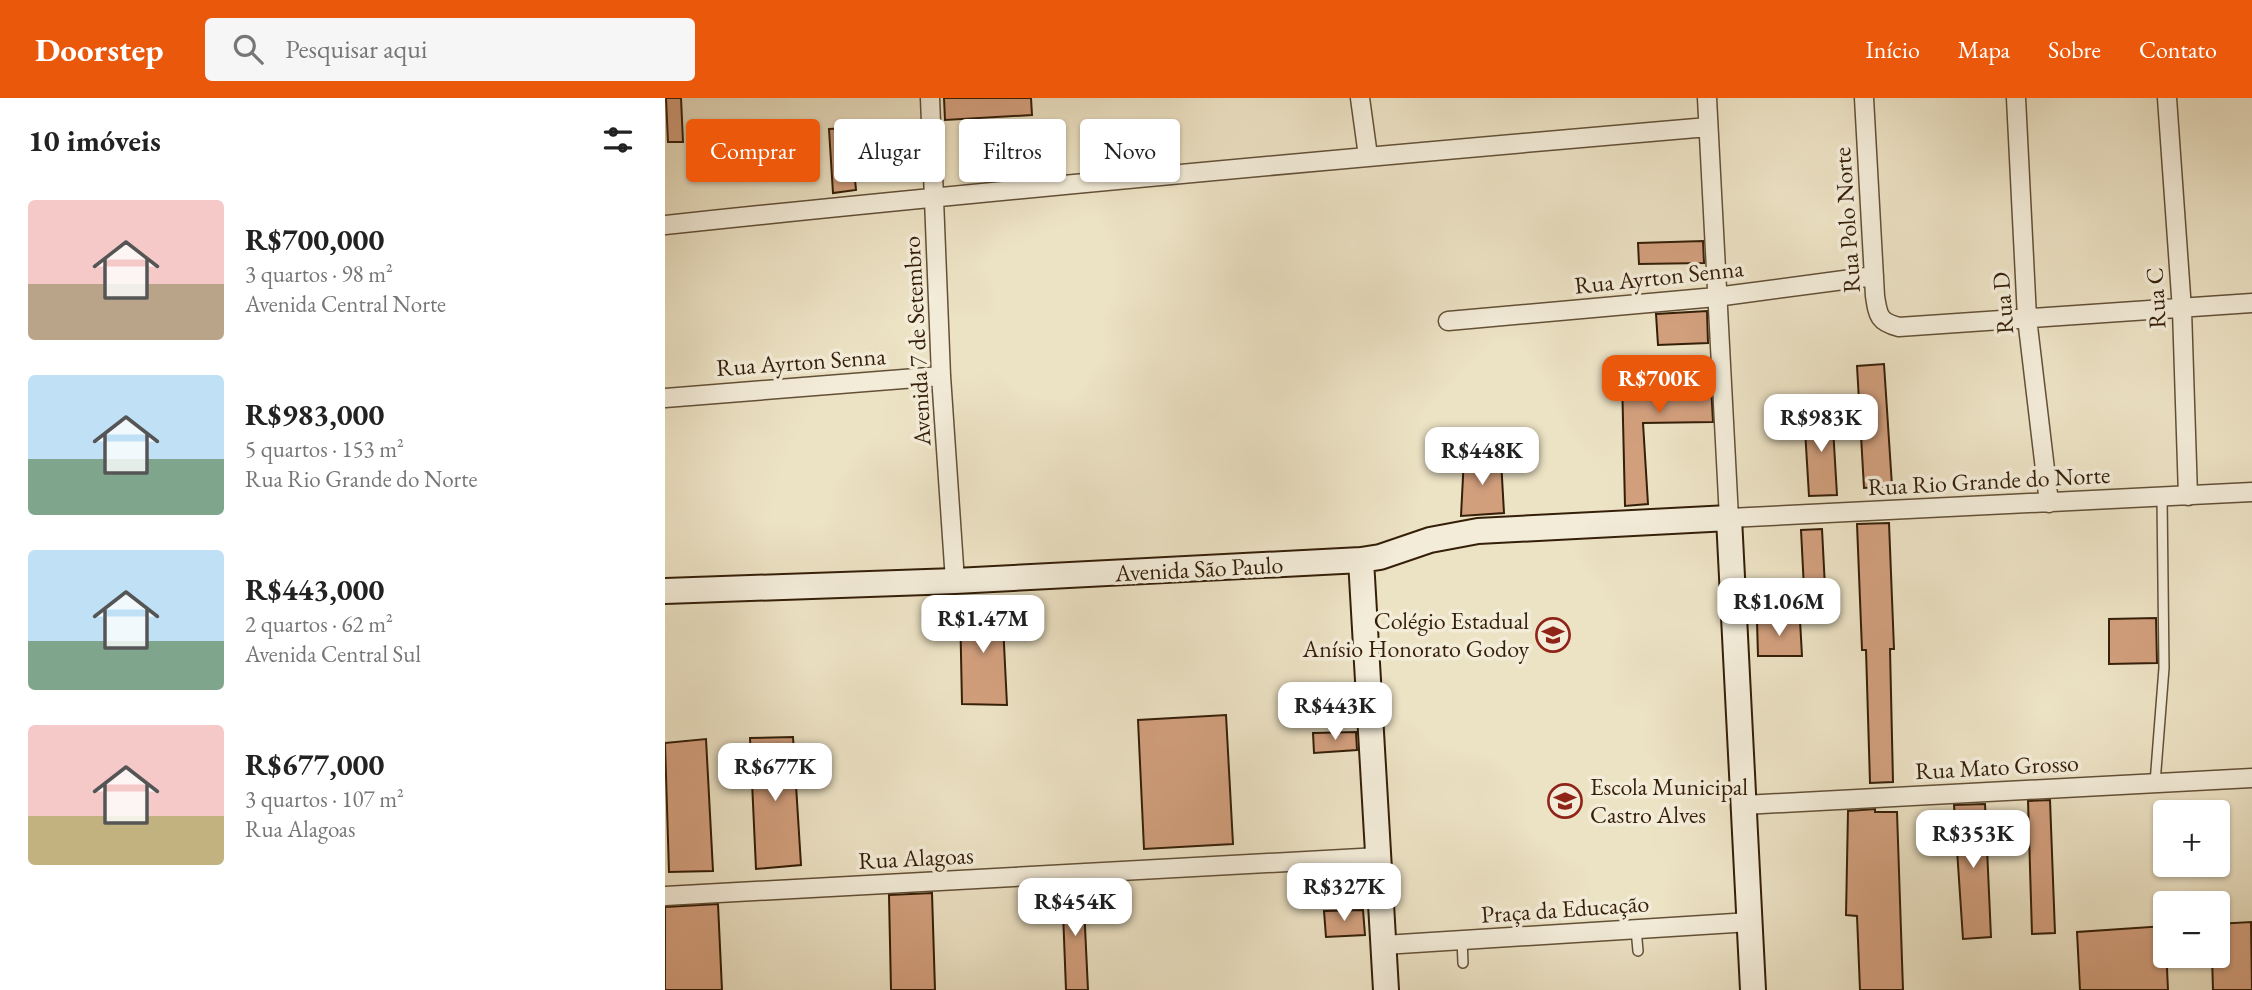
<!DOCTYPE html>
<html lang="pt">
<head>
<meta charset="utf-8">
<style>
  body { margin:0; font-family:"EB Garamond",serif; background:#f6f6f6; color:#222; height:100vh; display:flex; flex-direction:column; font-size:26px; white-space:nowrap }
  * { box-sizing:border-box; margin:0 }
  p { font-size:23px; color:#767676 }
  .icon { flex:none; width:38px; height:38px; fill:none; stroke:currentColor; stroke-width:2; stroke-linecap:round; stroke-linejoin:round }
  .map { position:relative; flex:1; overflow:hidden }
  .drawer { display:flex; flex-direction:column; background:#fff; width:665px }
  .drawer>* { flex:none }
  .guide { position:absolute; left:21px; top:21px; width:665px; height:63px; display:flex; gap:14px }
  .tools { position:absolute; left:1488px; top:702px; display:grid; gap:14px }
  .tools a { display:grid; place-items:center; width:77px; height:77px; border-radius:7px; background:#fff; box-shadow:0 2px 5px #0004; font-size:35px }
  .price { position:absolute; translate:-50% -60px; padding:0 16px; border-radius:14px; background:#fff; color:#222; font-size:23px; line-height:46px; filter:drop-shadow(0 2px 4px #0008) }
  .price::after { content:''; position:absolute; left:50%; top:42px; width:21px; height:16px; margin-left:-10px; background:inherit; clip-path:polygon(0 0,100% 0,50% 100%) }
  .price.active { background:#ea580c; color:#fff }
  ul { padding:0; list-style:none }
  li { display:flex; align-items:center; gap:21px; height:175px; padding:0 28px }
  li span { display:grid; place-items:center; flex:none; width:196px; height:140px; border-radius:7px; color:#555 }
  li>.icon { margin-inline-start:auto }
  span .icon { width:84px; height:84px; fill:#fffc; stroke-width:1 }
  li b { font-size:30px }
  h2 { display:flex; justify-content:space-between; align-items:center; height:84px; padding:0 28px; font-size:30px }
  .pill { padding:0 24px; border-radius:7px; background:#fff; box-shadow:0 2px 5px #0004; font-size:24px; line-height:63px }
  .pill.active { background:#ea580c; color:#fff }
  header { display:flex; align-items:center; gap:42px; box-sizing:border-box; height:98px; padding:0 35px; background:#ea580c; color:#fff }
  header strong { font-size:33px }
  nav { display:flex; gap:38px; margin-inline-start:auto; font-size:24px }
  .search { width:490px; height:63px; background:#f6f6f6; display:flex; align-items:center; gap:18px; box-sizing:border-box; padding:0 24px; border-radius:7px; color:#767676; font-size:26px }
  main { display:flex; flex:1; min-height:0 }
  .map>svg:first-child { display:block }
</style>
</head>
<body>
<header>
<strong>Doorstep</strong>
<div class="search"><svg class="icon" aria-label="search" viewBox="0 0 24 24"><circle cx="10" cy="10" r="6"/><path d="M15 15l6 6"/></svg>Pesquisar aqui</div>
<nav><a>Início</a><a>Mapa</a><a>Sobre</a><a>Contato</a></nav>
</header>
<main>
<section class="drawer">
<h2>10 imóveis<svg class="icon" aria-label="filters" viewBox="0 0 24 24"><path d="M4 7h16M4 17h16"/><circle cx="9" cy="7" r="2"/><circle cx="15" cy="17" r="2"/></svg></h2>
<ul>
<li><span style="background:linear-gradient(#f6c9c9 60%,#b9a48a 0)"><svg class="icon" aria-label="home" viewBox="0 0 24 24"><path d="M3 11l9-7 9 7M6 9v11h12V9"/></svg></span><div><b>R$700,000</b><p>3 quartos · 98 m²</p><p>Avenida Central Norte</p></div></li>
<li><span style="background:linear-gradient(#bfe0f5 60%,#7fa58c 0)"><svg class="icon" aria-label="home" viewBox="0 0 24 24"><path d="M3 11l9-7 9 7M6 9v11h12V9"/></svg></span><div><b>R$983,000</b><p>5 quartos · 153 m²</p><p>Rua Rio Grande do Norte</p></div></li>
<li><span style="background:linear-gradient(#bfe0f5 65%,#7fa58c 0)"><svg class="icon" aria-label="home" viewBox="0 0 24 24"><path d="M3 11l9-7 9 7M6 9v11h12V9"/></svg></span><div><b>R$443,000</b><p>2 quartos · 62 m²</p><p>Avenida Central Sul</p></div></li>
<li><span style="background:linear-gradient(#f6c9c9 65%,#c2b280 0)"><svg class="icon" aria-label="home" viewBox="0 0 24 24"><path d="M3 11l9-7 9 7M6 9v11h12V9"/></svg></span><div><b>R$677,000</b><p>3 quartos · 107 m²</p><p>Rua Alagoas</p></div></li>
</ul>
</section>
<div class="map">
<svg width="1587" height="892" viewBox="0 0 1587 892">
  <rect width="100%" height="100%" fill="#ece2c4"/>
  <filter id="stains"><feTurbulence type="fractalNoise" baseFrequency=".00286" numOctaves="4"/><feColorMatrix values="0 0 0 0 .2 0 0 0 0 .09 0 0 0 0 .02 0 0 0 .5 -.17"/></filter>
  <radialGradient id="worn" r=".72"><stop offset=".6" stop-color="#630" stop-opacity="0"/><stop offset="1" stop-color="#630" stop-opacity=".3"/></radialGradient>
  <path fill="#d29f7d" stroke="#351f08" stroke-width="2" d="M 1,0 L 16,0 L 18,44 L 3,44 Z
    M 279,0 L 366,0 L 367,17 L 280,22 Z
    M 185,30 L 191,92 L 168,95 L 164,31 Z
    M 1038,143 L 1039,165 L 974,166 L 973,145 Z
    M 1042,213 L 1043,245 L 993,247 L 991,216 Z
    M 1219,266 L 1227,388 L 1199,390 L 1192,268 Z
    M 1045,269 L 1048,324 L 978,325 L 983,406 L 960,408 L 957,280 L 976,280 L 976,272 Z
    M 1167,313 L 1172,397 L 1144,398 L 1139,315 Z
    M 799,359 L 836,362 L 839,415 L 796,418 Z
    M 1224,425 L 1229,551 L 1225,551 L 1228,684 L 1205,685 L 1201,552 L 1197,552 L 1192,426 Z
    M 1157,431 L 1161,509 L 1140,510 L 1136,432 Z
    M 337,506 L 342,607 L 297,606 L 295,507 Z
    M 1491,520 L 1492,565 L 1444,566 L 1444,521 Z
    M 1135,522 L 1137,558 L 1093,558 L 1092,523 Z
    M 561,617 L 568,746 L 479,751 L 473,622 Z
    M 691,634 L 692,652 L 649,655 L 648,635 Z
    M 128,639 L 136,767 L 91,771 L 85,640 Z
    M 41,641 L 48,773 L 4,774 L 0,645 Z
    M 1385,702 L 1390,835 L 1367,836 L 1363,703 Z
    M 1320,706 L 1326,839 L 1298,841 L 1289,707 Z
    M 1210,711 L 1210,714 L 1232,714 L 1238,892 L 1195,892 L 1192,818 L 1181,817 L 1183,713 Z
    M 418,787 L 423,892 L 401,892 L 397,788 Z
    M 267,795 L 270,892 L 226,892 L 224,797 Z
    M 53,806 L 57,892 L 0,892 L 0,809 Z
    M 698,812 L 700,837 L 661,839 L 659,813 Z
    M 1586,824 L 1587,892 L 1548,892 L 1547,858 L 1552,858 L 1552,826 Z
    M 1500,828 L 1503,892 L 1415,892 L 1412,834 Z"/>
  <g fill="none" stroke-linecap="round" stroke-linejoin="round">
    <g stroke="#635037" stroke-width="12">
      <path id="lane" d="M 1490,685 L 1499,570 L 1497,399
        M 971,831 L 973,853
        M 797,842 L 798,865"/>
    </g>
    <g stroke="#635037" stroke-width="21">
      <path id="street" d="M 265,0 L 276,278 L 290,483
        M 695,0 L 703,58
        M 1042,0 L 1064,420 L 1587,394
        M 1199,0 L 1210,198 C 1213,218 1214,224 1234,229 L 1587,205
        M 1351,0 L 1362,220 L 1384,405
        M 1502,0 L 1517,212 L 1523,398
        M 0,127 C 347,90 695,59 1043,29
        M 783,223 L 1051,199 L 1209,178
        M 0,300 L 276,278
        M 1079,707 L 1587,680
        M 0,798 L 714,759
        M 719,847 L 1085,824"/>
    </g>
    <g stroke="#351f08" stroke-width="28">
      <path id="secondary" d="M 696,462 L 721,892
        M 0,493 L 290,483 L 696,462 L 715,459 L 765,442 L 813,433 L 1064,420 L 1088,892"/>
    </g>
    <use href="#lane" stroke="#f3ecd9" stroke-width="9"/>
    <use href="#street" stroke="#f3ecd9" stroke-width="18"/>
    <use href="#secondary" stroke="#f3ecd9" stroke-width="24"/>
  </g>
  <defs>
    <g id="school-ring" transform="scale(1.75)"><circle r="9.5" fill="#f3ecd9" stroke="#8f2418" stroke-width="1.5"/><path d="M0-5L7-2L0 1L-7-2ZM-4 1L0 2.5L4 1V4Q0 6-4 4Z" fill="#8f2418"/></g>
  </defs>
  <g fill-rule="evenodd">
    <use href="#school-ring" x="888" y="537"/>
    <use href="#school-ring" x="900" y="703"/>
  </g>
  <g text-anchor="middle" stroke-width="7" stroke-linejoin="round" paint-order="stroke">
    <g font-size="24" fill="#351f08" stroke="#f3ecd9">
      <text transform="translate(1182 122) rotate(-94)" y="8">Rua Polo Norte</text>
      <text transform="translate(994 179) rotate(-6)" y="8">Rua Ayrton Senna</text>
      <text transform="translate(1491 200) rotate(-93)" y="8">Rua C</text>
      <text transform="translate(1338 205) rotate(-94)" y="8">Rua D</text>
      <text transform="translate(252 243) rotate(-93)" y="8">Avenida 7 de Setembro</text>
      <text transform="translate(136 264) rotate(-4)" y="8">Rua Ayrton Senna</text>
      <text transform="translate(1324 383) rotate(-3)" y="8">Rua Rio Grande do Norte</text>
      <text transform="translate(534 471) rotate(-3)" y="8">Avenida São Paulo</text>
      <text transform="translate(1332 669) rotate(-3)" y="8">Rua Mato Grosso</text>
      <text transform="translate(251 760) rotate(-3)" y="8">Rua Alagoas</text>
      <text transform="translate(900 811) rotate(-4)" y="8">Praça da Educação</text>
    </g>
    <g font-size="24" fill="#351f08" stroke="#f3ecd9" text-anchor="end">
      <text x="864" y="531">Colégio Estadual<tspan x="864" dy="28">Anísio Honorato Godoy</tspan></text>
      <text x="925" y="697" text-anchor="start">Escola Municipal<tspan x="925" dy="28">Castro Alves</tspan></text>
    </g>
  </g>
  <rect width="100%" height="100%" filter="url(#stains)"/>
  <rect width="100%" height="100%" fill="url(#worn)"/>
</svg>
<div class="tools">
<a>+</a>
<a>−</a>
</div>
<b class="price active" style="left:994px;top:317px">R$700K</b>
<b class="price" style="left:1156px;top:356px">R$983K</b>
<b class="price" style="left:817px;top:389px">R$448K</b>
<b class="price" style="left:1114px;top:540px">R$1.06M</b>
<b class="price" style="left:318px;top:557px">R$1.47M</b>
<b class="price" style="left:670px;top:644px">R$443K</b>
<b class="price" style="left:110px;top:705px">R$677K</b>
<b class="price" style="left:1308px;top:772px">R$353K</b>
<b class="price" style="left:679px;top:825px">R$327K</b>
<b class="price" style="left:410px;top:840px">R$454K</b>
<div class="guide">
<a class="pill active">Comprar</a>
<a class="pill">Alugar</a>
<a class="pill">Filtros</a>
<a class="pill">Novo</a>
</div>
</div>
</main>
</body>
</html>
